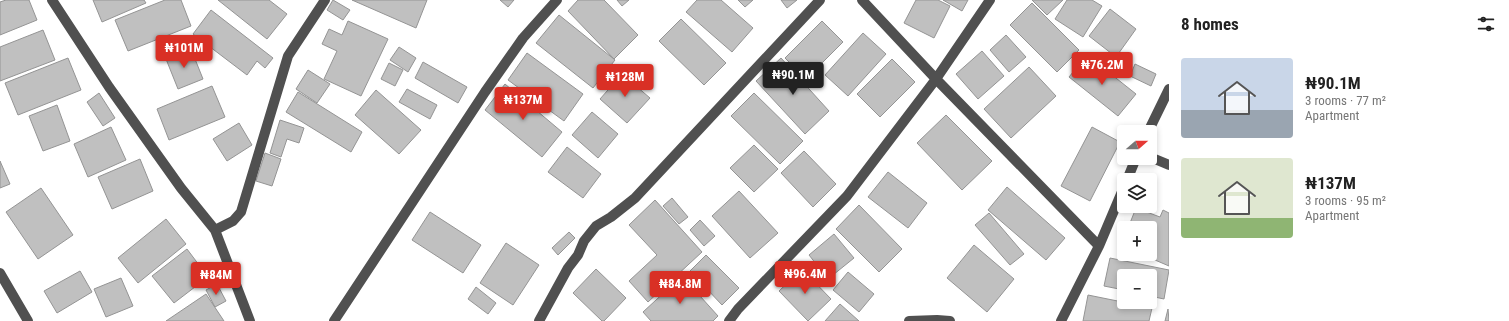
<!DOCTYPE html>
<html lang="en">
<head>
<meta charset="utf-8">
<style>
  body { margin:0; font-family:"Roboto Condensed",sans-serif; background:#f2f2f2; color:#222; height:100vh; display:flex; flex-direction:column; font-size:15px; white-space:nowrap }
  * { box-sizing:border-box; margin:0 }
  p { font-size:13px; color:#767676 }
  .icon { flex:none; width:22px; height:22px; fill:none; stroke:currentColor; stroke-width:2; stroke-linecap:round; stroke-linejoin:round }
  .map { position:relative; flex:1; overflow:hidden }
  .drawer { display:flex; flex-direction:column; background:#fff; width:340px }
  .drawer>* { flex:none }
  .needle { width:26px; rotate:70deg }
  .buttons { position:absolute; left:1117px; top:125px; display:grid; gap:8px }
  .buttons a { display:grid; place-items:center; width:40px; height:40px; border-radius:4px; background:#fff; box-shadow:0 2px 6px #0003; font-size:20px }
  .price { position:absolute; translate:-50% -34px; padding:0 9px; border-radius:4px; background:#d93025; color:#fff; font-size:13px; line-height:26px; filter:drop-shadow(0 1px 2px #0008) }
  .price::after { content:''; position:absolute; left:50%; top:24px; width:12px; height:9px; margin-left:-6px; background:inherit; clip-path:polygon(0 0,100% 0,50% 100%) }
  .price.active { background:#222; color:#fff }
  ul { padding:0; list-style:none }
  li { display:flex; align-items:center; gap:12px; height:100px; padding:0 12px }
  li span { display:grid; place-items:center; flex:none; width:112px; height:80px; border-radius:4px; color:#555 }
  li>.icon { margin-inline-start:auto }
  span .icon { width:48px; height:48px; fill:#fffc; stroke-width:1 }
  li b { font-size:17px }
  h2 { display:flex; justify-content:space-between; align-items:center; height:48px; padding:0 12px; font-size:17px }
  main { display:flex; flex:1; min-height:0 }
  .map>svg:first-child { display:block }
</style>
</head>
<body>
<main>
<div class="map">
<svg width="1169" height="321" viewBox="0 0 1169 321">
  <rect width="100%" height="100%" fill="#fff"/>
  <path fill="#c0c0c0" stroke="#949494" d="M 6,0 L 29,0 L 37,20 L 0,35 L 0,2 Z
    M 93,0 L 144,0 L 146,3 L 102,22 Z
    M 165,0 L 181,0 L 191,26 L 128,51 L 115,20 Z
    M 218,0 L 269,0 L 287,14 L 267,39 Z
    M 333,0 L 350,10 L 343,20 L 327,10 Z
    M 352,0 L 427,0 L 416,28 Z
    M 500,0 L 514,0 L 508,7 Z
    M 578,0 L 604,0 L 638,35 L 614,59 L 568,11 Z
    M 617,0 L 629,0 L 622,6 Z
    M 697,0 L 721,0 L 753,28 L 732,52 L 686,12 Z
    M 738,0 L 753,0 L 745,7 Z
    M 781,0 L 797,0 L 787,8 Z
    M 916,0 L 938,0 L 950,6 L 934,38 L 904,23 Z
    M 943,0 L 968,0 L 962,11 Z
    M 1032,0 L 1063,0 L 1047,15 Z
    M 1067,0 L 1092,0 L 1102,6 L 1083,37 L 1055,19 Z
    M 1032,3 L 1079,50 L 1057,72 L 1010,25 Z
    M 1110,9 L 1136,29 L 1116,57 L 1089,36 Z
    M 211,10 L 273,58 L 265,68 L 257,61 L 247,75 L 193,34 Z
    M 559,15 L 615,60 L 593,88 L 536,43 Z
    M 681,19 L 726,63 L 704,85 L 659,41 Z
    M 348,21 L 388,39 L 361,96 L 324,79 L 337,51 L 322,44 L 329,29 L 342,35 Z
    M 822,21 L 843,42 L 806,79 L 785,58 Z
    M 43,30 L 55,60 L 0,81 L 0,47 Z
    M 863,33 L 886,54 L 848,96 L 825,75 Z
    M 1006,35 L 1026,57 L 1009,72 L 990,50 Z
    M 399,47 L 416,58 L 408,72 L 390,60 Z
    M 191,49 L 203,79 L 178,89 L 166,59 Z
    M 982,51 L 1004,76 L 978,99 L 956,74 Z
    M 527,53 L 583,94 L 564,121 L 508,80 Z
    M 1087,55 L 1136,94 L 1118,116 L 1069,77 Z
    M 68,58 L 81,90 L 18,115 L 5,83 Z
    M 781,58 L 829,111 L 805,134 L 756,81 Z
    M 892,59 L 915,82 L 880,117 L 857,94 Z
    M 423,62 L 467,87 L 458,103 L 415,78 Z
    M 389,63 L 403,70 L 395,86 L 381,79 Z
    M 1135,64 L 1156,74 L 1151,86 L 1130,76 Z
    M 1029,67 L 1056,96 L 1011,138 L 984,109 Z
    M 308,70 L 330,84 L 317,103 L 296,89 Z
    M 622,74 L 650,98 L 627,123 L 600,99 Z
    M 505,84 L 562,132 L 542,157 L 485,110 Z
    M 212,86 L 225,117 L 169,140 L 157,109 Z
    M 407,89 L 437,105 L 430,119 L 399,102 Z
    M 376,90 L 421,130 L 399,154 L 355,115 Z
    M 298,92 L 362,132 L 351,152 L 286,112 Z
    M 99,93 L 115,118 L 103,126 L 87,102 Z
    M 754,93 L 803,141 L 780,164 L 731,116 Z
    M 57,105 L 70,141 L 43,151 L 29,116 Z
    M 592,112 L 618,134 L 598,158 L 572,135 Z
    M 946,115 L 992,161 L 962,190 L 917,143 Z
    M 280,120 L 304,128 L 299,143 L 287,139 L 281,157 L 270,153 Z
    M 239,123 L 252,145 L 227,161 L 213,139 Z
    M 111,127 L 126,160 L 88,177 L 74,144 Z
    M 1092,127 L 1120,142 L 1090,201 L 1061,186 Z
    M 754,145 L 778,169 L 754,192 L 730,168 Z
    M 567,147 L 601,174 L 583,198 L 548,172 Z
    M 804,151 L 836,184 L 813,207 L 781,173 Z
    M 265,153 L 281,159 L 272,186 L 256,181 Z
    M 140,159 L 153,191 L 112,209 L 98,177 Z
    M 0,161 L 10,184 L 0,188 Z
    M 888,172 L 927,203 L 908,228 L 868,197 Z
    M 1007,187 L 1065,238 L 1046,260 L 988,210 Z
    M 41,188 L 73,235 L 38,259 L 6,212 Z
    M 739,191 L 778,233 L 750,258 L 712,216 Z
    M 672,198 L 688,217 L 679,224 L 663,206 Z
    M 655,200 L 702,252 L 648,302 L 629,281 L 657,255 L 629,225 Z
    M 859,205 L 902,249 L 879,272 L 836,229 Z
    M 1136,208 L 1160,217 L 1163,210 L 1169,213 L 1169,266 L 1141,254 L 1150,254 L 1150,228 L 1128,228 Z
    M 430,212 L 481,245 L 463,273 L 412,240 Z
    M 989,213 L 1024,254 L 1010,265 L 975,225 Z
    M 166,219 L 186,244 L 138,283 L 118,258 Z
    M 700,220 L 715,236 L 704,246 L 690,230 Z
    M 569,232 L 575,238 L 558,255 L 552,248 Z
    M 834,234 L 854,258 L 828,279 L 809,255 Z
    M 506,243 L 539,265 L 513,305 L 480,283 Z
    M 974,245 L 1014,279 L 987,312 L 947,278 Z
    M 187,249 L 208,277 L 174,303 L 152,276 Z
    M 706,255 L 739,288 L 722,305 L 690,271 Z
    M 1110,258 L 1169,270 L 1164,299 L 1150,296 L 1150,276 L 1124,276 L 1124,290 L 1104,286 Z
    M 596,269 L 626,298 L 604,321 L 602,321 L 573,293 Z
    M 802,269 L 831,299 L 808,321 L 779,291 Z
    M 80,271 L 92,292 L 57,313 L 44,291 Z
    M 848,272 L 874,294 L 859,312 L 833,290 Z
    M 682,276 L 718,316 L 713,321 L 651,321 L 643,312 Z
    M 121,278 L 133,306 L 106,317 L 94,289 Z
    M 217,284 L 226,301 L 215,307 L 206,290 Z
    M 476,287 L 496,303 L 488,314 L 468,299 Z
    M 206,294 L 224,321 L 166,321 Z
    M 1088,295 L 1152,308 L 1149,321 L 1083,321 Z
    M 840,304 L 859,321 L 825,321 Z
    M 1168,309 L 1169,321 L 1165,321 Z"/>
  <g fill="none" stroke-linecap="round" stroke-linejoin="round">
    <path stroke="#505050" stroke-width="10" d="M 52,0 L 109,87 L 181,188 L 215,230 L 250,321
      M 862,0 L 936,79 L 1099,246
      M 1148,132 L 1169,89
      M 1150,157 L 1169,165
      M 1127,180 L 1136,158
      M 215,230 L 233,221 L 241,212 L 288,56 L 325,0
      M 0,273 L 28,321
      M 334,321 L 485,92 L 523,38 L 557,0
      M 539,321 L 568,268 L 578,255 L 584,241 L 596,226 L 611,217 L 635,198 L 820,0
      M 729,321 L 738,309 L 847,196 L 936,79 L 990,0
      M 909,321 L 937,320 L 950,321
      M 1061,321 L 1099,246 L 1124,187"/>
  </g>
</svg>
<div class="buttons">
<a><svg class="needle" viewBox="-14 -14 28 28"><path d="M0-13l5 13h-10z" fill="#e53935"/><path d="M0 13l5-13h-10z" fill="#767676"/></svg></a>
<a><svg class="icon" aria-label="layers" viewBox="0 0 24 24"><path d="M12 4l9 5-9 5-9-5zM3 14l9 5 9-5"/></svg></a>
<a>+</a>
<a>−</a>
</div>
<b class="price" style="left:184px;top:69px">₦101M</b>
<b class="price" style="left:1102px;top:86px">₦76.2M</b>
<b class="price active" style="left:793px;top:96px">₦90.1M</b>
<b class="price" style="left:625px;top:98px">₦128M</b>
<b class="price" style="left:523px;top:121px">₦137M</b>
<b class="price" style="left:805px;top:295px">₦96.4M</b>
<b class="price" style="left:216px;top:296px">₦84M</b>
<b class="price" style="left:680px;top:305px">₦84.8M</b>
</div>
<section class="drawer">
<h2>8 homes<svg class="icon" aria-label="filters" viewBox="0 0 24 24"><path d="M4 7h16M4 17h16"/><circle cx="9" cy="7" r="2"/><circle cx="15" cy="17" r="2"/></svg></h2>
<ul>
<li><span style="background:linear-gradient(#c9d6e8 65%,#9aa5b1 0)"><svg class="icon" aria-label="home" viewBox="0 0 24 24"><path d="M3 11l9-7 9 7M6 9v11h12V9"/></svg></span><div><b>₦90.1M</b><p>3 rooms · 77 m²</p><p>Apartment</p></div></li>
<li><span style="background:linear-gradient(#dfe7d0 75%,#8fb573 0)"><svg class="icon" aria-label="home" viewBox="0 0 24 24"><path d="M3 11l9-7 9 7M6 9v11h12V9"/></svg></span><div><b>₦137M</b><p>3 rooms · 95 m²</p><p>Apartment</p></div></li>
</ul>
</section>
</main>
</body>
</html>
